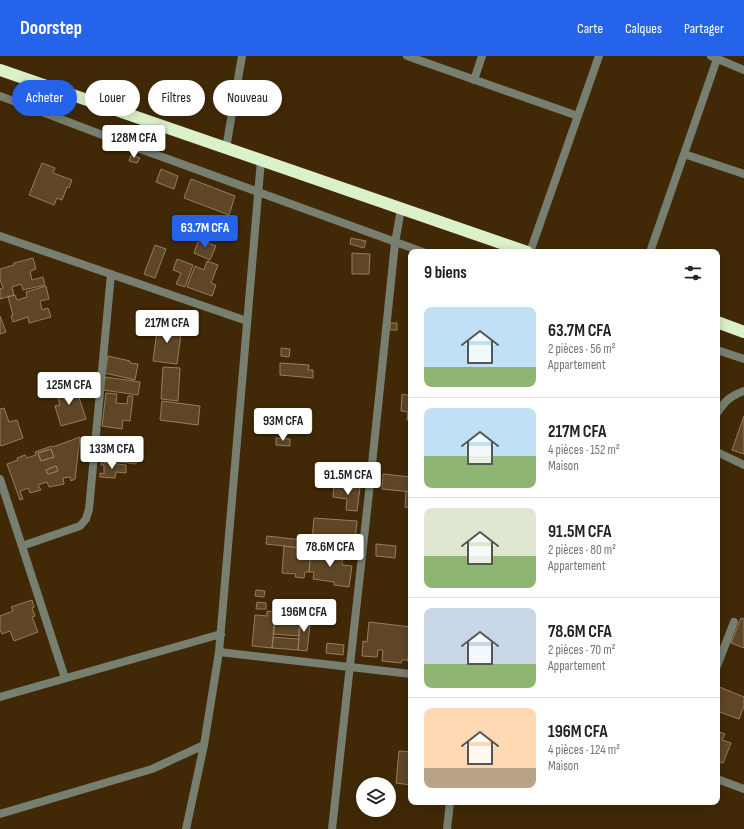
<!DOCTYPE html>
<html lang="fr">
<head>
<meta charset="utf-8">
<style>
  body { margin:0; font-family:"Sofia Sans Condensed",sans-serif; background:#f6f6f6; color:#202124; height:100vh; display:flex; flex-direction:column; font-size:15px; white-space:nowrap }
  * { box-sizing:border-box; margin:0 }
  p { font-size:13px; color:#757577 }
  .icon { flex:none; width:22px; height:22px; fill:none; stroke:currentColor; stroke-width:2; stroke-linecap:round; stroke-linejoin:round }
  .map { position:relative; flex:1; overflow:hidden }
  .side { position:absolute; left:408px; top:193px; width:312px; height:556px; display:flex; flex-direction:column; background:#fff; border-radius:8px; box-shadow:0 2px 10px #0003 }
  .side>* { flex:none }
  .guide { position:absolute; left:12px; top:24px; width:336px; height:36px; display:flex; gap:8px }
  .fabs { position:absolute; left:356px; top:721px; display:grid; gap:8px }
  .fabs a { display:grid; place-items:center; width:40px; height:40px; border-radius:50%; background:#fff; box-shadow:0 2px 10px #0003; font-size:20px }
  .price { position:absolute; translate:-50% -34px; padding:0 9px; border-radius:4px; background:#fff; color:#222; font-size:13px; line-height:26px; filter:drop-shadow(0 1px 2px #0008) }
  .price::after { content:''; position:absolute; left:50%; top:24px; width:12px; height:9px; margin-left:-6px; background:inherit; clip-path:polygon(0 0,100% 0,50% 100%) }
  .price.on { background:#2563eb; color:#fff }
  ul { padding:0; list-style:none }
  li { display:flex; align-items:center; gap:12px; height:100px; padding:0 16px }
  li+li { border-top:1px solid #e0e0e0 }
  li span { display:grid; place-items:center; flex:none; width:112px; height:80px; border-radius:8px; color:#555 }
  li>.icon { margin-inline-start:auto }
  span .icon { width:48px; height:48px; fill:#fffc; stroke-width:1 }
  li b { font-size:17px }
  h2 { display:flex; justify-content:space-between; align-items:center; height:48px; padding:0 16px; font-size:17px }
  .pill { padding:0 14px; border-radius:18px; background:#fff; box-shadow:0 2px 10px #0003; font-size:14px; line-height:36px }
  .pill.on { background:#2563eb; color:#fff }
  header { display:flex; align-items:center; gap:24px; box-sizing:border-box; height:56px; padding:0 20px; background:#2563eb; color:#fff }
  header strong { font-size:19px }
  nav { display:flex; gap:22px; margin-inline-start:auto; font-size:14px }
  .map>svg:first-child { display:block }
</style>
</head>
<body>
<header>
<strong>Doorstep</strong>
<nav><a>Carte</a><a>Calques</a><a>Partager</a></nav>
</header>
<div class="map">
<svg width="744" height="773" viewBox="0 0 744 773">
  <rect width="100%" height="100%" fill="#412907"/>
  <path fill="#5f4626" stroke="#987d5b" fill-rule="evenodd" d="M 131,99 L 140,102 L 137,107 L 129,105 Z
    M 42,107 L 55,112 L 53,117 L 72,124 L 69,132 L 67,131 L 62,144 L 57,142 L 54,149 L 29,139 Z
    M 161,113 L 178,120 L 174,133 L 156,126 Z
    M 191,123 L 235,140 L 229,159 L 184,142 Z
    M 351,182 L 366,185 L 364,192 L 350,188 Z
    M 199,183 L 216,190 L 210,204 L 194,197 Z
    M 155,189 L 166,193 L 155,222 L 144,218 Z
    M 352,197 L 370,198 L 369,218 L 352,218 Z
    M 33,202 L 36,213 L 30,215 L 32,224 L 43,221 L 45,229 L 23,234 L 21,228 L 12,231 L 14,239 L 0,243 L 0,233 L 3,232 L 0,223 L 0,213 L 14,209 L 14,207 Z
    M 177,203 L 193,209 L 185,231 L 176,228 L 181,217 L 173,214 Z
    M 207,205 L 218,209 L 211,227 L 216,229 L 212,240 L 187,231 L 195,210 L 204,214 Z
    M 46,230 L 49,243 L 40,245 L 42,254 L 48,252 L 51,261 L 29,267 L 28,261 L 13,266 L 11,260 L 13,259 L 8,241 L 15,239 L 17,244 L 27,241 L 26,236 Z
    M 0,260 L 6,276 L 0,278 Z
    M 158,267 L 182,271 L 177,308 L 153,305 Z
    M 390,267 L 397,267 L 397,274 L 390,274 Z
    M 281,292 L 290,293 L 289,301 L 281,300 Z
    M 108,300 L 130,305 L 130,307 L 138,308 L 135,324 L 105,317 Z
    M 280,307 L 309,309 L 308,314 L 313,314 L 313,322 L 280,319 Z
    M 163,311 L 180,312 L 178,345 L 161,343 Z
    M 105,321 L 140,326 L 138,339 L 103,334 Z
    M 75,329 L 86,363 L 61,370 L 55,350 L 60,349 L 56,335 Z
    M 106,337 L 117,338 L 116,347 L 127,348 L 128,340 L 133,340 L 130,365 L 123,364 L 122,373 L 102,370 Z
    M 402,338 L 411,340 L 411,364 L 407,364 L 408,356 L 401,355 Z
    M 162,345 L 200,350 L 198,369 L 160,364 Z
    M 4,352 L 9,366 L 17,364 L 23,382 L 1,390 L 0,387 L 0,353 Z
    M 278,355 L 312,357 L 312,374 L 301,374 L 301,366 L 278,366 Z
    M 744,360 L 744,398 L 732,394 Z
    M 80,381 L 75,423 L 71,425 L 70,421 L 63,422 L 64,428 L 49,431 L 47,426 L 38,429 L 41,434 L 30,437 L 28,432 L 20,435 L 23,443 L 20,444 L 7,408 L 18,404 L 17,402 L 25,399 L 27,402 L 36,399 L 35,396 L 52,390 L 53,391 ZM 51,393 L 54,401 L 41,405 L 38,397 ZM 56,410 L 58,415 L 48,418 L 46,414 Z
    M 276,382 L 290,383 L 290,390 L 276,389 Z
    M 51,393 L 54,401 L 41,405 L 38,397 Z
    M 114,394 L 138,397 L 136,408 L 112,405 Z
    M 101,406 L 126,409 L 126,417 L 116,416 L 115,422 L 100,421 L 100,417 L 104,418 L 104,409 L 101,409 Z
    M 56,410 L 58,415 L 48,418 L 46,414 Z
    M 383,418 L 411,421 L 411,436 L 382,433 Z
    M 334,428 L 360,432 L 357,455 L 346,454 L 347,443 L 333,441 Z
    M 406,435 L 411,436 L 411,452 L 405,451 Z
    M 314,462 L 357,465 L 354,498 L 311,494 Z
    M 267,480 L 303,484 L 302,492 L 266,488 Z
    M 376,488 L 396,490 L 395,502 L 376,500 Z
    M 284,490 L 307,493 L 307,495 L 311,494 L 309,516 L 305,516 L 304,522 L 295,521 L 296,518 L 282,517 Z
    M 311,494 L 343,497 L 342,509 L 352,510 L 349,531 L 334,529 L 334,526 L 313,523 L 314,516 L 309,516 Z
    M 256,534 L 265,535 L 264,541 L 255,540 Z
    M 32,544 L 34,551 L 32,552 L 35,560 L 32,561 L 38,576 L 14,585 L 10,575 L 2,578 L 0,574 L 0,560 L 13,555 L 11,551 Z
    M 257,546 L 266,547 L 266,553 L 256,553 Z
    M 267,555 L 276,556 L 272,592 L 252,590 L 255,559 L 267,560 Z
    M 275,559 L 300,561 L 299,580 L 273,578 Z
    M 300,561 L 311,561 L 307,595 L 298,594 Z
    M 741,562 L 744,563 L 744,592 L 731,587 Z
    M 369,566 L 411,571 L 408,604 L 402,604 L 401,607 L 382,605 L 383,594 L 378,594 L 377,601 L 362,600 L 363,585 L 367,586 Z
    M 411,578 L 411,606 L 408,606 L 408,604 Z
    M 273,581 L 299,583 L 298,594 L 272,592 Z
    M 327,587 L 344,589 L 343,599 L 326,597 Z
    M 717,630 L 744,641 L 744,650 L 739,663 L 717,655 Z
    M 717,675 L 725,678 L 722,684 L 731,687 L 723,707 L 717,705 Z
    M 399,695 L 411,696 L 411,729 L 396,727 Z"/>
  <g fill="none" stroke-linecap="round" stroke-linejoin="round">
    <path stroke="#778070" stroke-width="8" d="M 407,0 L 578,60
      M 711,0 L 744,14
      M 474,24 L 482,0
      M 0,40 L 113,83 L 423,196
      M 226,92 L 242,0
      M 684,98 L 744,118
      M 0,180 L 247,265
      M 530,196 L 599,0
      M 650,196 L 717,3
      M 717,294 L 744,303
      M 717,357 C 726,344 729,341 744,335
      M 717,396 L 744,409
      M 0,423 L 65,622
      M 22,490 L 80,470 L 86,463 L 89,453 L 111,218
      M 219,596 L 411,618
      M 717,610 L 734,566
      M 0,641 L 221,578
      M 717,723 L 744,733
      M 0,758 L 152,713 L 204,689
      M 186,773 L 204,689 L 219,596 L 261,104
      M 332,773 L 371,418 L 395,187 L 401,153
      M 447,773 L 450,746"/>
    <path stroke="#daf1c9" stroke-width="12" d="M 0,14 L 527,196
      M 717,266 L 744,276"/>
  </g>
</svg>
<div class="fabs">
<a><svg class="icon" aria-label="layers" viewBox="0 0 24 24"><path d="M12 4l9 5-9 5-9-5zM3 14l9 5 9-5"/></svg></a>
</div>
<b class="price" style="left:134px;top:103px">128M CFA</b>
<b class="price on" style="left:205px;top:193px">63.7M CFA</b>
<b class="price" style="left:167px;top:288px">217M CFA</b>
<b class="price" style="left:69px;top:350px">125M CFA</b>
<b class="price" style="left:283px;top:386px">93M CFA</b>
<b class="price" style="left:112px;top:414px">133M CFA</b>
<b class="price" style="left:348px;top:440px">91.5M CFA</b>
<b class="price" style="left:330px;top:512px">78.6M CFA</b>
<b class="price" style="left:304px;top:577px">196M CFA</b>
<div class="guide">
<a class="pill on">Acheter</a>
<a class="pill">Louer</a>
<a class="pill">Filtres</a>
<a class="pill">Nouveau</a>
</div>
<section class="side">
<h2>9 biens<svg class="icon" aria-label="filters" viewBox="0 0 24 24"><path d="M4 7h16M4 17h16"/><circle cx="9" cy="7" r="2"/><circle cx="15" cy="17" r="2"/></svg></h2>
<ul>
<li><span style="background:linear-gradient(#bfe0f5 75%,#8fb573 0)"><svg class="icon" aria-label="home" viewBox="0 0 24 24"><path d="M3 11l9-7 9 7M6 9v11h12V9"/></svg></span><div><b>63.7M CFA</b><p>2 pièces · 56 m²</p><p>Appartement</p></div></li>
<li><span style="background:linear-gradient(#bfe0f5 60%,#8fb573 0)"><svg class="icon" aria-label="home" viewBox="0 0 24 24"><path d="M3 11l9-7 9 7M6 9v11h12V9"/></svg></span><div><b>217M CFA</b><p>4 pièces · 152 m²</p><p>Maison</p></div></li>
<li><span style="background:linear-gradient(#dfe7d0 60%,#8fb573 0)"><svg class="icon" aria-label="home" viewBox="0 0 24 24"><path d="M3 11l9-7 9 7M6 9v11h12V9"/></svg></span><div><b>91.5M CFA</b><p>2 pièces · 80 m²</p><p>Appartement</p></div></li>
<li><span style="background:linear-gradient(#c9d6e8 70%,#8fb573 0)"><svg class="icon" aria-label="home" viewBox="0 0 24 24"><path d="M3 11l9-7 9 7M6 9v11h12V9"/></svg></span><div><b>78.6M CFA</b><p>2 pièces · 70 m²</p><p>Appartement</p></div></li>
<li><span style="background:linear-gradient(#ffd9b3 75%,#b9a48a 0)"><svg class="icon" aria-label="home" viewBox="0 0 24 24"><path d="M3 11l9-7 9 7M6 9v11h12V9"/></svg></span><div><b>196M CFA</b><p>4 pièces · 124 m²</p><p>Maison</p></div></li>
</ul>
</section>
</div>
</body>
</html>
